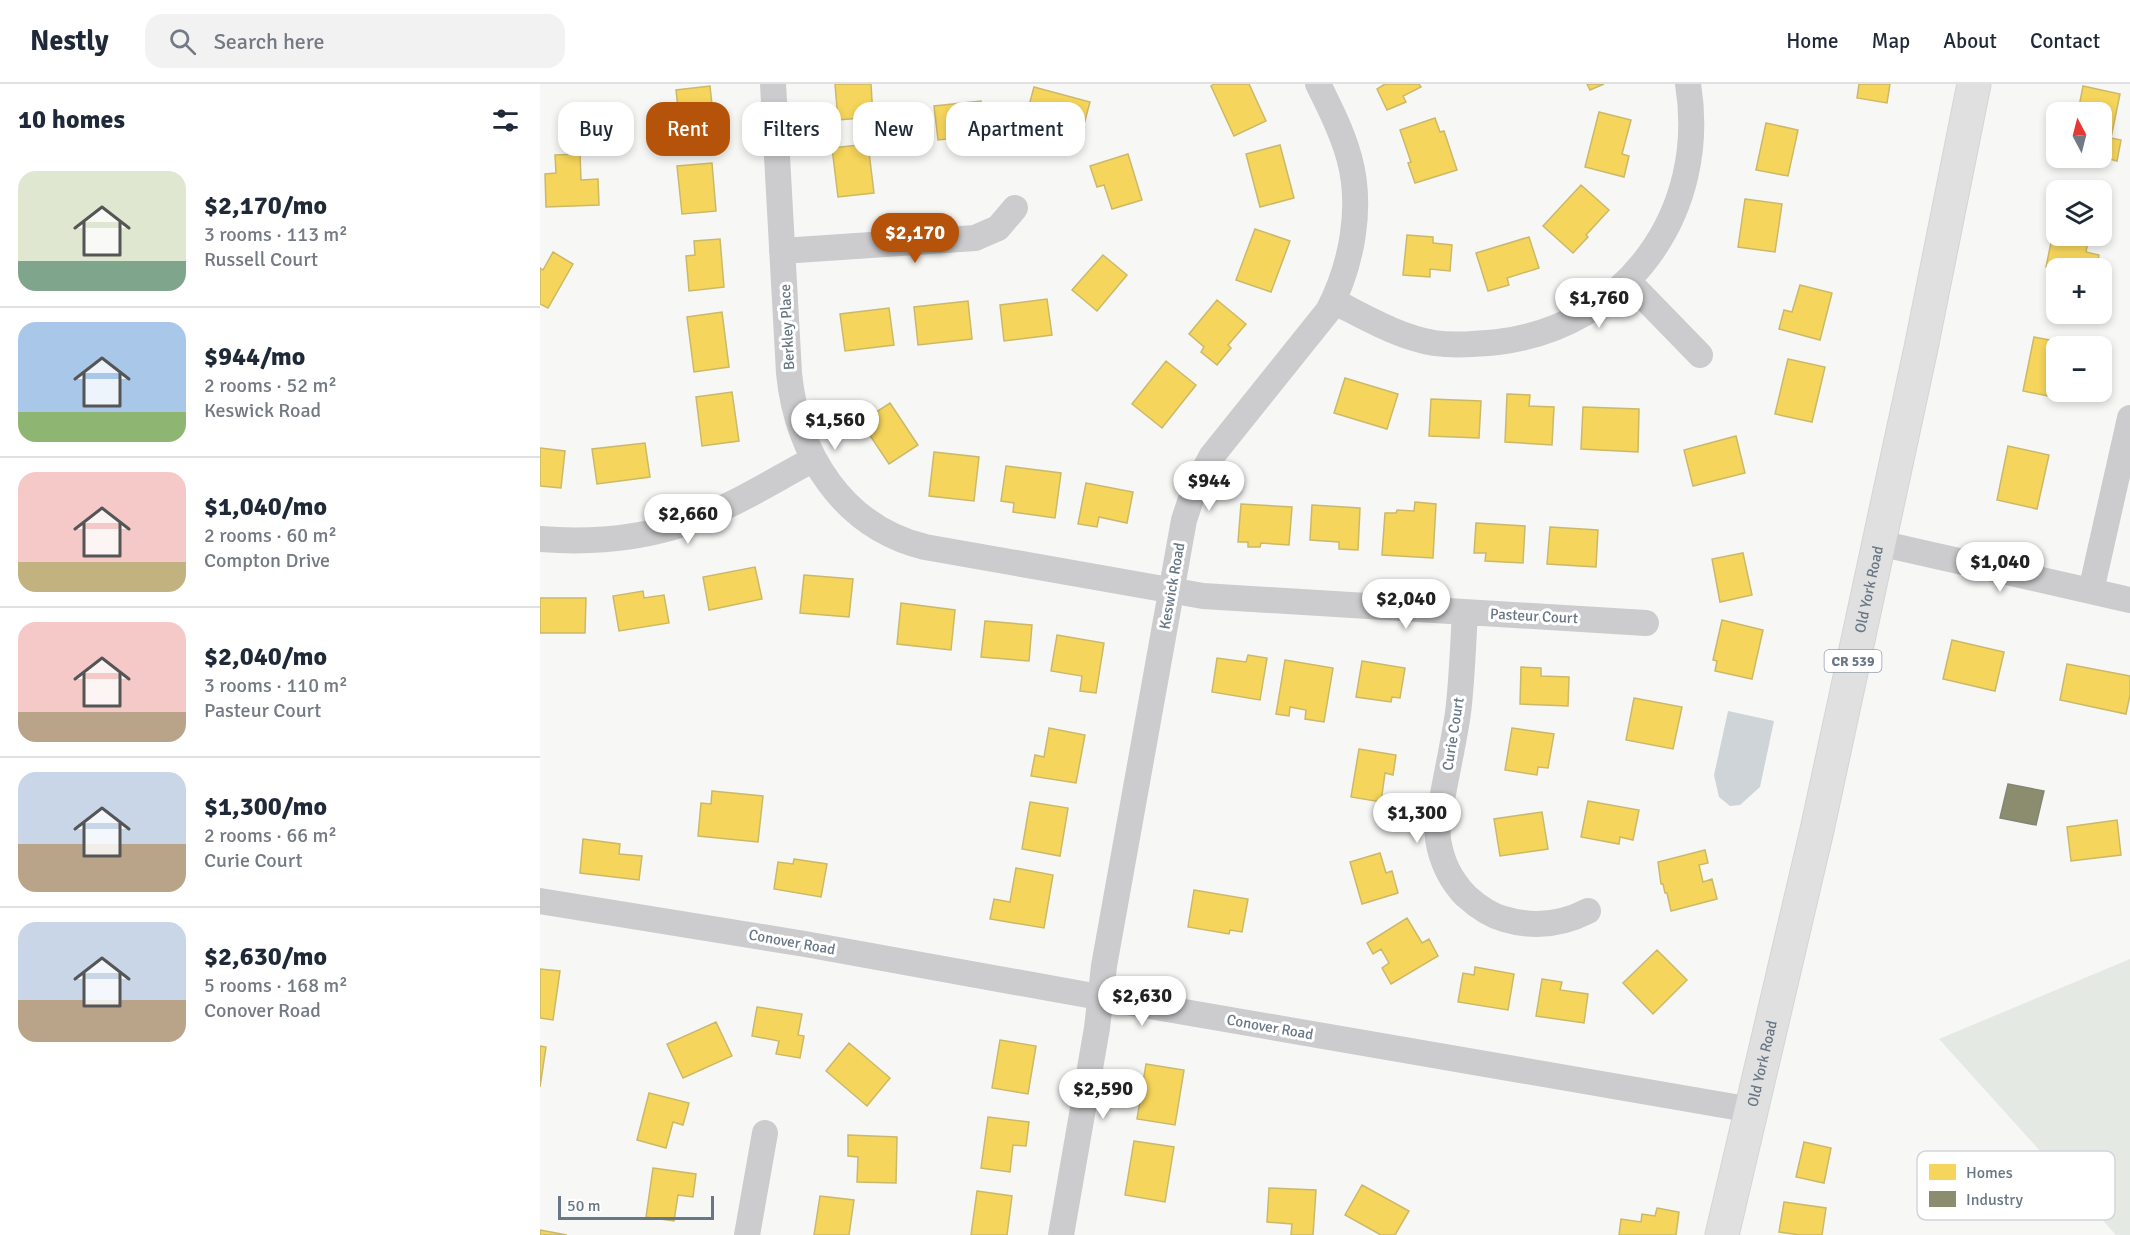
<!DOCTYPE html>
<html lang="en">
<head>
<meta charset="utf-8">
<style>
  body { margin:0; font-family:Signika,sans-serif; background:#f2f2f3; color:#1f2937; height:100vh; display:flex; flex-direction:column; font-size:22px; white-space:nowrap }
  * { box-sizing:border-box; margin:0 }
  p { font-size:20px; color:#747a83 }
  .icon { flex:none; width:33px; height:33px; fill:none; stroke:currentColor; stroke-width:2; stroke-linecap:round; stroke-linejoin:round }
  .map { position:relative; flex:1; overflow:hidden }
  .sheet { display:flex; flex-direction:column; background:#fff; width:540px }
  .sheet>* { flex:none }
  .banner { position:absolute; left:18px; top:18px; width:570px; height:54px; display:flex; gap:12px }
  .needle { width:39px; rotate:353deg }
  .buttons { position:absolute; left:1506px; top:18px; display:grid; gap:12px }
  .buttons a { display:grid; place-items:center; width:66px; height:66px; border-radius:12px; background:#fff; box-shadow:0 3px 9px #0003; font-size:30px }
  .scale { position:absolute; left:18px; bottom:15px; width:156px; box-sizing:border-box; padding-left:6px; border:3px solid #687785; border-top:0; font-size:16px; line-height:21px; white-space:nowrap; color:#687785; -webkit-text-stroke:4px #fff; paint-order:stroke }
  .price { position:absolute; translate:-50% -51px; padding:0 14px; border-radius:21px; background:#fff; color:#222; font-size:20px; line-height:39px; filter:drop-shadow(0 2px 3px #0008) }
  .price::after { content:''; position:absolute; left:50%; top:36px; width:18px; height:14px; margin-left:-9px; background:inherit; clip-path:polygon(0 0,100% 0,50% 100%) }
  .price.selected { background:#b45309; color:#fff }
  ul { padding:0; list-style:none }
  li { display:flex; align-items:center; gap:18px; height:150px; padding:0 18px }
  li+li { border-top:2px solid #e0e1e3 }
  li span { display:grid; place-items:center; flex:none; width:168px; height:120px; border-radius:18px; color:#555 }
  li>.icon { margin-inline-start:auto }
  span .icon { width:72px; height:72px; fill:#fffc; stroke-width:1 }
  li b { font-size:26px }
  h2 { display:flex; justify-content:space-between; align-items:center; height:72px; padding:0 18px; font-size:26px }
  .pill { padding:0 21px; border-radius:18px; background:#fff; box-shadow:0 3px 9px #0003; font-size:21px; line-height:54px }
  .pill.selected { background:#b45309; color:#fff }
  header { display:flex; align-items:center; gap:36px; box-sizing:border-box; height:84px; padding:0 30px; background:#fff; border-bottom:2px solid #e0e1e3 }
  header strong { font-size:28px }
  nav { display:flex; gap:33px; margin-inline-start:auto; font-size:21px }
  .search { width:420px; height:54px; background:#f2f2f3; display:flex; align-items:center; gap:15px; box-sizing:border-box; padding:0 21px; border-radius:18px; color:#747a83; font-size:22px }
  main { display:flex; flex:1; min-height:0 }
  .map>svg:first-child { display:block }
</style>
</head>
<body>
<header>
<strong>Nestly</strong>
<div class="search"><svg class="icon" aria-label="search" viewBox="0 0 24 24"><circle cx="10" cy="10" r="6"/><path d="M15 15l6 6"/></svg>Search here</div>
<nav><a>Home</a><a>Map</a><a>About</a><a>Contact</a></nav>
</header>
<main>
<section class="sheet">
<h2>10 homes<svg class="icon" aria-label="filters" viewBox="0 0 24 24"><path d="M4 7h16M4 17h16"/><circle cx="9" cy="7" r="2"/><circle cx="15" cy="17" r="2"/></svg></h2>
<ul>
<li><span style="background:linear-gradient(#dfe7d0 75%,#7fa58c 0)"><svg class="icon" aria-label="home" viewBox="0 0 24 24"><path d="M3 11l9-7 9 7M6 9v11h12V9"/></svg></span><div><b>$2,170/mo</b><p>3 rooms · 113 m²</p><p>Russell Court</p></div></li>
<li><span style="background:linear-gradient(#a9c7e8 75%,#8fb573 0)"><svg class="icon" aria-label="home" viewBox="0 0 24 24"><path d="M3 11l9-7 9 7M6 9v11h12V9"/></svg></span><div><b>$944/mo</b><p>2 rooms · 52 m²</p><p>Keswick Road</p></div></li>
<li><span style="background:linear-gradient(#f6c9c9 75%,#c2b280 0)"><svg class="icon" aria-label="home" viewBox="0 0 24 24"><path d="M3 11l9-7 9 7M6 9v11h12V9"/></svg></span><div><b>$1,040/mo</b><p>2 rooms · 60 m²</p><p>Compton Drive</p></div></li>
<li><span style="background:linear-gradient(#f6c9c9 75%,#b9a48a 0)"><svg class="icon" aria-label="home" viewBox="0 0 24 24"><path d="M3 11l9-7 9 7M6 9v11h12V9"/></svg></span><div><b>$2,040/mo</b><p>3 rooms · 110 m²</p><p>Pasteur Court</p></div></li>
<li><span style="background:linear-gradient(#c9d6e8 60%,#b9a48a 0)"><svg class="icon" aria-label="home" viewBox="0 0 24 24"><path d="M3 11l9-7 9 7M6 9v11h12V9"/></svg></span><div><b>$1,300/mo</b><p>2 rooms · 66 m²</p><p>Curie Court</p></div></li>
<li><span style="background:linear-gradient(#c9d6e8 65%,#b9a48a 0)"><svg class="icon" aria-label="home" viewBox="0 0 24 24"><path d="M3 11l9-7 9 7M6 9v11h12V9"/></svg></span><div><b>$2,630/mo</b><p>5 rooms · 168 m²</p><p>Conover Road</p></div></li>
</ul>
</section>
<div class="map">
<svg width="1590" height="1151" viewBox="0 0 1590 1151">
  <rect width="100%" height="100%" fill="#f7f7f6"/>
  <path fill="#e5e9e4" d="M 1590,875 L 1590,1151 L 1576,1151 L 1399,955 Z"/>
  <path fill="#ced4d8" d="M 1188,627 L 1234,637 L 1220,703 L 1200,721 L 1190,722 L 1179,713 L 1174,691 Z"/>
  <path fill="#f6d55c" stroke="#cbb968" stroke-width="1.5" d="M 295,0 L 331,0 L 333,33 L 298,36 Z
    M 674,0 L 709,0 L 726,37 L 694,52 L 671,2 Z
    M 845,0 L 879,0 L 881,3 L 863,12 L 866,18 L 847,26 L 837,5 Z
    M 1047,0 L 1064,0 L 1050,6 Z
    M 1319,0 L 1350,0 L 1347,19 L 1317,14 Z
    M 170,2 L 176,58 L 142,62 L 136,6 Z
    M 1543,2 L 1580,10 L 1571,54 L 1581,56 L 1577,77 L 1562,73 L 1562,28 L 1538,28 Z
    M 494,3 L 550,18 L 540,55 L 484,40 Z
    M 441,17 L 445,51 L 398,56 L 394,22 Z
    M 1059,28 L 1091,36 L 1082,70 L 1089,72 L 1084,93 L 1045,83 Z
    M 895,34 L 900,48 L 904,47 L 917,86 L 875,99 L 868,79 L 871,78 L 860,46 Z
    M 1226,39 L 1258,46 L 1248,92 L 1216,86 Z
    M 328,60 L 334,109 L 298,113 L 292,64 Z
    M 740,61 L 754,114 L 720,123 L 706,70 Z
    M 40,70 L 41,96 L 58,95 L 59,121 L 6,123 L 5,90 L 16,89 L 15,71 Z
    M 588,70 L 602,116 L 572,125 L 564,101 L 557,103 L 550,82 Z
    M 172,79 L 176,127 L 142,130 L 137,82 Z
    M 1041,101 L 1069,126 L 1046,151 L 1048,153 L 1033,169 L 1003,142 Z
    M 1205,115 L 1242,120 L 1235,168 L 1198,163 Z
    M 1516,134 L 1516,152 L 1549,152 L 1546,168 L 1559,171 L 1557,184 L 1516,185 L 1506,183 Z
    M 715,145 L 750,157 L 731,208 L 696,196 Z
    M 867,151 L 893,153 L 893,159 L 912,161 L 910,187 L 890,185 L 890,193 L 863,191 Z
    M 989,153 L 999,184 L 967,194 L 969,201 L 948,207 L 936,169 Z
    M 180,155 L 184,203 L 149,207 L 146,172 L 155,171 L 154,157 Z
    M 13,168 L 33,180 L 8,224 L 0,220 L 0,184 L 3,186 Z
    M 563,171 L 587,191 L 557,227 L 532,206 Z
    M 1260,201 L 1292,209 L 1280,256 L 1239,245 L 1244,226 L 1252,228 Z
    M 507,215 L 512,251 L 464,257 L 460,221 Z
    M 677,216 L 706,240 L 688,261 L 691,264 L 677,281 L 661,268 L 664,263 L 649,250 Z
    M 428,217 L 432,255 L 378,261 L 374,223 Z
    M 349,224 L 354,261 L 305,267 L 300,230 Z
    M 182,228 L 189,283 L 154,288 L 147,233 Z
    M 1494,253 L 1535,261 L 1516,262 L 1516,308 L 1525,308 L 1523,315 L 1483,307 Z
    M 1248,275 L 1285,283 L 1272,338 L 1235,330 Z
    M 626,277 L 656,301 L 622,344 L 592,320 Z
    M 805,294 L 858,310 L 847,345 L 794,329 Z
    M 192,308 L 199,357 L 162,362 L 156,313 Z
    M 967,310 L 990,311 L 989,322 L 1014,323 L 1012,361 L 965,358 Z
    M 891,315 L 941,317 L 939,354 L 889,352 Z
    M 350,319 L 378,361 L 349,380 L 321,338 Z
    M 1043,323 L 1099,325 L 1098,368 L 1041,365 Z
    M 1196,352 L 1205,389 L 1153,402 L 1144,366 Z
    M 105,359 L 110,393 L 57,400 L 52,365 Z
    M 1468,362 L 1509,371 L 1497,425 L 1457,416 Z
    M 0,364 L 25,367 L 21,404 L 0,402 Z
    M 394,368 L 439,373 L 434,417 L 389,412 Z
    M 466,382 L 521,389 L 515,434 L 473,428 L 474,419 L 461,417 Z
    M 546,399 L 593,408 L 587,439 L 559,433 L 557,443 L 538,440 Z
    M 875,418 L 896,420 L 893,474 L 842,471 L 845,429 L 856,429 L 857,426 L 874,427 Z
    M 701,420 L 752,423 L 749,461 L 721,459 L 720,463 L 708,463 L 708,458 L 698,458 Z
    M 772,421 L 820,424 L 818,466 L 799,465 L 799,458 L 770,456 Z
    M 936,439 L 985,442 L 983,479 L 945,477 L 946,469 L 934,469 Z
    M 1010,443 L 1058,446 L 1056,483 L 1007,480 Z
    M 1203,469 L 1212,511 L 1180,518 L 1172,475 Z
    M 215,483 L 222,515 L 169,526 L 163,493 Z
    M 264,491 L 313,495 L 309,533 L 260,529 Z
    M 103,507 L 104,514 L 124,511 L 129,539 L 79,547 L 73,512 Z
    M 0,514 L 46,514 L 45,549 L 0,549 Z
    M 361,519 L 415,526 L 411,566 L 357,560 Z
    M 1182,536 L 1223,546 L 1212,595 L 1175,587 L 1177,577 L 1173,576 Z
    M 445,537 L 492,541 L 489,577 L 441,573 Z
    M 517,551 L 564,559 L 556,609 L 540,607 L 542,592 L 511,587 Z
    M 1412,556 L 1464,568 L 1455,607 L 1403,595 Z
    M 708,571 L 727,574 L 720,616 L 672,608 L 677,574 L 706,578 Z
    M 745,576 L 793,584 L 784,638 L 765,635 L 766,626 L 750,623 L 749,632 L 736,630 Z
    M 822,577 L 865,584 L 860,614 L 852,613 L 851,618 L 816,613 Z
    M 1527,580 L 1590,592 L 1590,611 L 1586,630 L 1520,616 Z
    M 981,583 L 1001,584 L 1001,592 L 1029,593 L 1028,622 L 980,620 Z
    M 1094,614 L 1142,623 L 1133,665 L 1086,656 Z
    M 509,644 L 545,651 L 536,699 L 491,692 L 495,671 L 504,673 Z
    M 972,644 L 1014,650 L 1008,684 L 998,683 L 997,691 L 965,686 Z
    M 819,665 L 856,671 L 853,691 L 845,689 L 841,718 L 811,713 Z
    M 172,707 L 223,712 L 218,758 L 158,752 L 161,719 L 171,720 Z
    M 1048,717 L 1099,726 L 1093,756 L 1080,753 L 1079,760 L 1041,753 Z
    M 490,718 L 528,724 L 520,772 L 482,765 Z
    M 1002,728 L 1008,765 L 960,772 L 954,735 Z
    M 1577,736 L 1581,771 L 1531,777 L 1527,743 Z
    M 43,755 L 80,760 L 79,770 L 102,772 L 99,796 L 40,789 Z
    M 1165,766 L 1168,779 L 1159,781 L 1163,798 L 1172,795 L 1177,815 L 1131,827 L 1127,809 L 1125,809 L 1123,800 L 1121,800 L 1118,778 Z
    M 840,769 L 846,789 L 852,787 L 858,809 L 822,820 L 810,778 Z
    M 254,775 L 287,780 L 281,813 L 234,805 L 238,778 L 253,780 Z
    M 476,784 L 513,791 L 504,844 L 450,835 L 454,815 L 470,818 Z
    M 654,806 L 708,815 L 702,848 L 690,846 L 689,850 L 648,843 Z
    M 867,834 L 882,859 L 889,855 L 898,872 L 851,900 L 842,884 L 849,879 L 841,865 L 833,870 L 827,859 Z
    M 1117,866 L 1147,896 L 1113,930 L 1083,899 Z
    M 935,883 L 974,890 L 968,926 L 918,918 L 923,889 L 934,891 Z
    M 0,885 L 20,887 L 13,936 L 0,934 Z
    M 1002,895 L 1022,898 L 1020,906 L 1048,910 L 1044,939 L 996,932 Z
    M 217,923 L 262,930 L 258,951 L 264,952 L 260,974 L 236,970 L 239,957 L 212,952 Z
    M 176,938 L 192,972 L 143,994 L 127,960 Z
    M 460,956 L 496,962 L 488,1010 L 452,1004 Z
    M 309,959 L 350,994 L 327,1022 L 286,987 Z
    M 0,962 L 6,963 L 0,1003 Z
    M 606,980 L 644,986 L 635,1041 L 597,1035 Z
    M 109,1009 L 149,1019 L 143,1041 L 133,1038 L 126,1064 L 97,1056 Z
    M 448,1033 L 489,1038 L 486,1062 L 473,1061 L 470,1088 L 441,1084 Z
    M 308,1051 L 357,1053 L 356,1099 L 317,1098 L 318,1073 L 308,1072 Z
    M 594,1057 L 634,1063 L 625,1118 L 585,1111 Z
    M 1264,1058 L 1291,1064 L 1284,1099 L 1256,1093 Z
    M 113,1084 L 156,1090 L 153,1113 L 138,1111 L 134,1137 L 106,1133 Z
    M 822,1101 L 869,1127 L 855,1151 L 841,1151 L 805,1131 Z
    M 729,1104 L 776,1106 L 773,1151 L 751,1151 L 752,1140 L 727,1138 Z
    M 437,1107 L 472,1112 L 467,1151 L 431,1151 Z
    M 280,1112 L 314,1116 L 309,1151 L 274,1151 Z
    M 1244,1118 L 1286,1124 L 1282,1151 L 1260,1151 L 1239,1148 Z
    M 1117,1124 L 1139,1128 L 1136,1151 L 1079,1151 L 1081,1135 L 1101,1138 L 1102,1130 L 1115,1132 Z
    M 0,1146 L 27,1151 L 0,1151 Z"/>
  <path fill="#8c8c6e" stroke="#818675" stroke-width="1.5" d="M 1468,700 L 1504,707 L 1496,741 L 1460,734 Z"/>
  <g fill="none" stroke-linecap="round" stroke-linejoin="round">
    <g stroke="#d4d5d5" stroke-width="35">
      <g id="major">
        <path id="s1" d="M 1182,1151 L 1277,746 L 1381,264 L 1434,0"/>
      </g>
    </g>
    <path stroke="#ccccce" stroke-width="26" d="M 233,0 L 249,289 C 257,370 303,443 385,463 L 663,512 L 1106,539
      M 242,167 L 435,154 L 458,144 L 475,124
      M 1088,197 L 1160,271
      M 793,217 C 825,233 858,253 894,259 C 915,262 937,260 958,258 C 1087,242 1169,128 1148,0
      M 0,455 C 49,459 99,455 146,439 C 191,424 232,397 274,375
      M 1339,459 L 1590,516
      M 1551,507 L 1590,334
      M 925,528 C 923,562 922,596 918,629 C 914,656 908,683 903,710 C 901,724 896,740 898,755 C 901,776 911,797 926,812 C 937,822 949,831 964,835 C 994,844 1021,841 1048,827
      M 0,817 L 265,860 L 581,917 L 1212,1026
      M 207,1151 L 225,1049
      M 521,1151 L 557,944 L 564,882 L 644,436 L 655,403 L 671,373 L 788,227 C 812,181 823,123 809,73 C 802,48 790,24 778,0"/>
    <use href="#major" stroke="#e0e0e1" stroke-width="33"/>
  </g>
  <g text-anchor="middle" stroke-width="6" stroke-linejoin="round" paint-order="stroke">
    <rect fill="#fff" stroke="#95a0aa" stroke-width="1.5" x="1284.5" y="566" width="57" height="22" rx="4.5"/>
    <g font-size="14" font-weight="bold" fill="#687785">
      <text x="1313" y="582">CR 539</text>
    </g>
    <g font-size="15" fill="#687785" stroke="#fff">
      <text transform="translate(247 243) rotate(-93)" y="5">Berkley Place</text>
      <text transform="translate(632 502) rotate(-80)" y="5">Keswick Road</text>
      <text dy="5" stroke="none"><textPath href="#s1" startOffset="662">Old York Road</textPath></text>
      <text transform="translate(994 532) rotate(3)" y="5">Pasteur Court</text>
      <text transform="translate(913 650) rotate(-81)" y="5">Curie Court</text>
      <text transform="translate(252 858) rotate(10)" y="5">Conover Road</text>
      <text transform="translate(730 943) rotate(10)" y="5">Conover Road</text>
      <text dy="5" stroke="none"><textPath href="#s1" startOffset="176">Old York Road</textPath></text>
    </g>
  </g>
  <rect x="1377" y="1067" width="198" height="69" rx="9" fill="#fff" stroke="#d2d6da" stroke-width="1.5"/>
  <rect x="1389" y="1080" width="27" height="16" fill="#f6d55c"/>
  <rect x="1389" y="1107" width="27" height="16" fill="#8c8c6e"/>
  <g font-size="16" fill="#687785">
    <text x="1426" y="1094">Homes</text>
    <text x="1426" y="1121">Industry</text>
  </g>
</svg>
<div class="buttons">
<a><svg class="needle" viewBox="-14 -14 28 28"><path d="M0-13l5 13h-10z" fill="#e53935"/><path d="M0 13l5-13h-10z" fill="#747a83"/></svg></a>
<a><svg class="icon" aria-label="layers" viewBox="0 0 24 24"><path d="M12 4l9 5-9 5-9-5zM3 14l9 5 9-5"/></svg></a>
<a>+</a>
<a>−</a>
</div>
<div class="scale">50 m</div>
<b class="price selected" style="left:375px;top:180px">$2,170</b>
<b class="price" style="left:1059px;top:245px">$1,760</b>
<b class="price" style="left:295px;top:367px">$1,560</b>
<b class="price" style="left:669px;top:428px">$944</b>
<b class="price" style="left:148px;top:461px">$2,660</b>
<b class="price" style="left:1460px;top:509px">$1,040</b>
<b class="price" style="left:866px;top:546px">$2,040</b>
<b class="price" style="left:877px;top:760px">$1,300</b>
<b class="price" style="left:602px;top:943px">$2,630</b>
<b class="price" style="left:563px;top:1036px">$2,590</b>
<div class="banner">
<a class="pill">Buy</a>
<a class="pill selected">Rent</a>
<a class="pill">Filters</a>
<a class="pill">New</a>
<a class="pill">Apartment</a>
</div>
</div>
</main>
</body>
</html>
